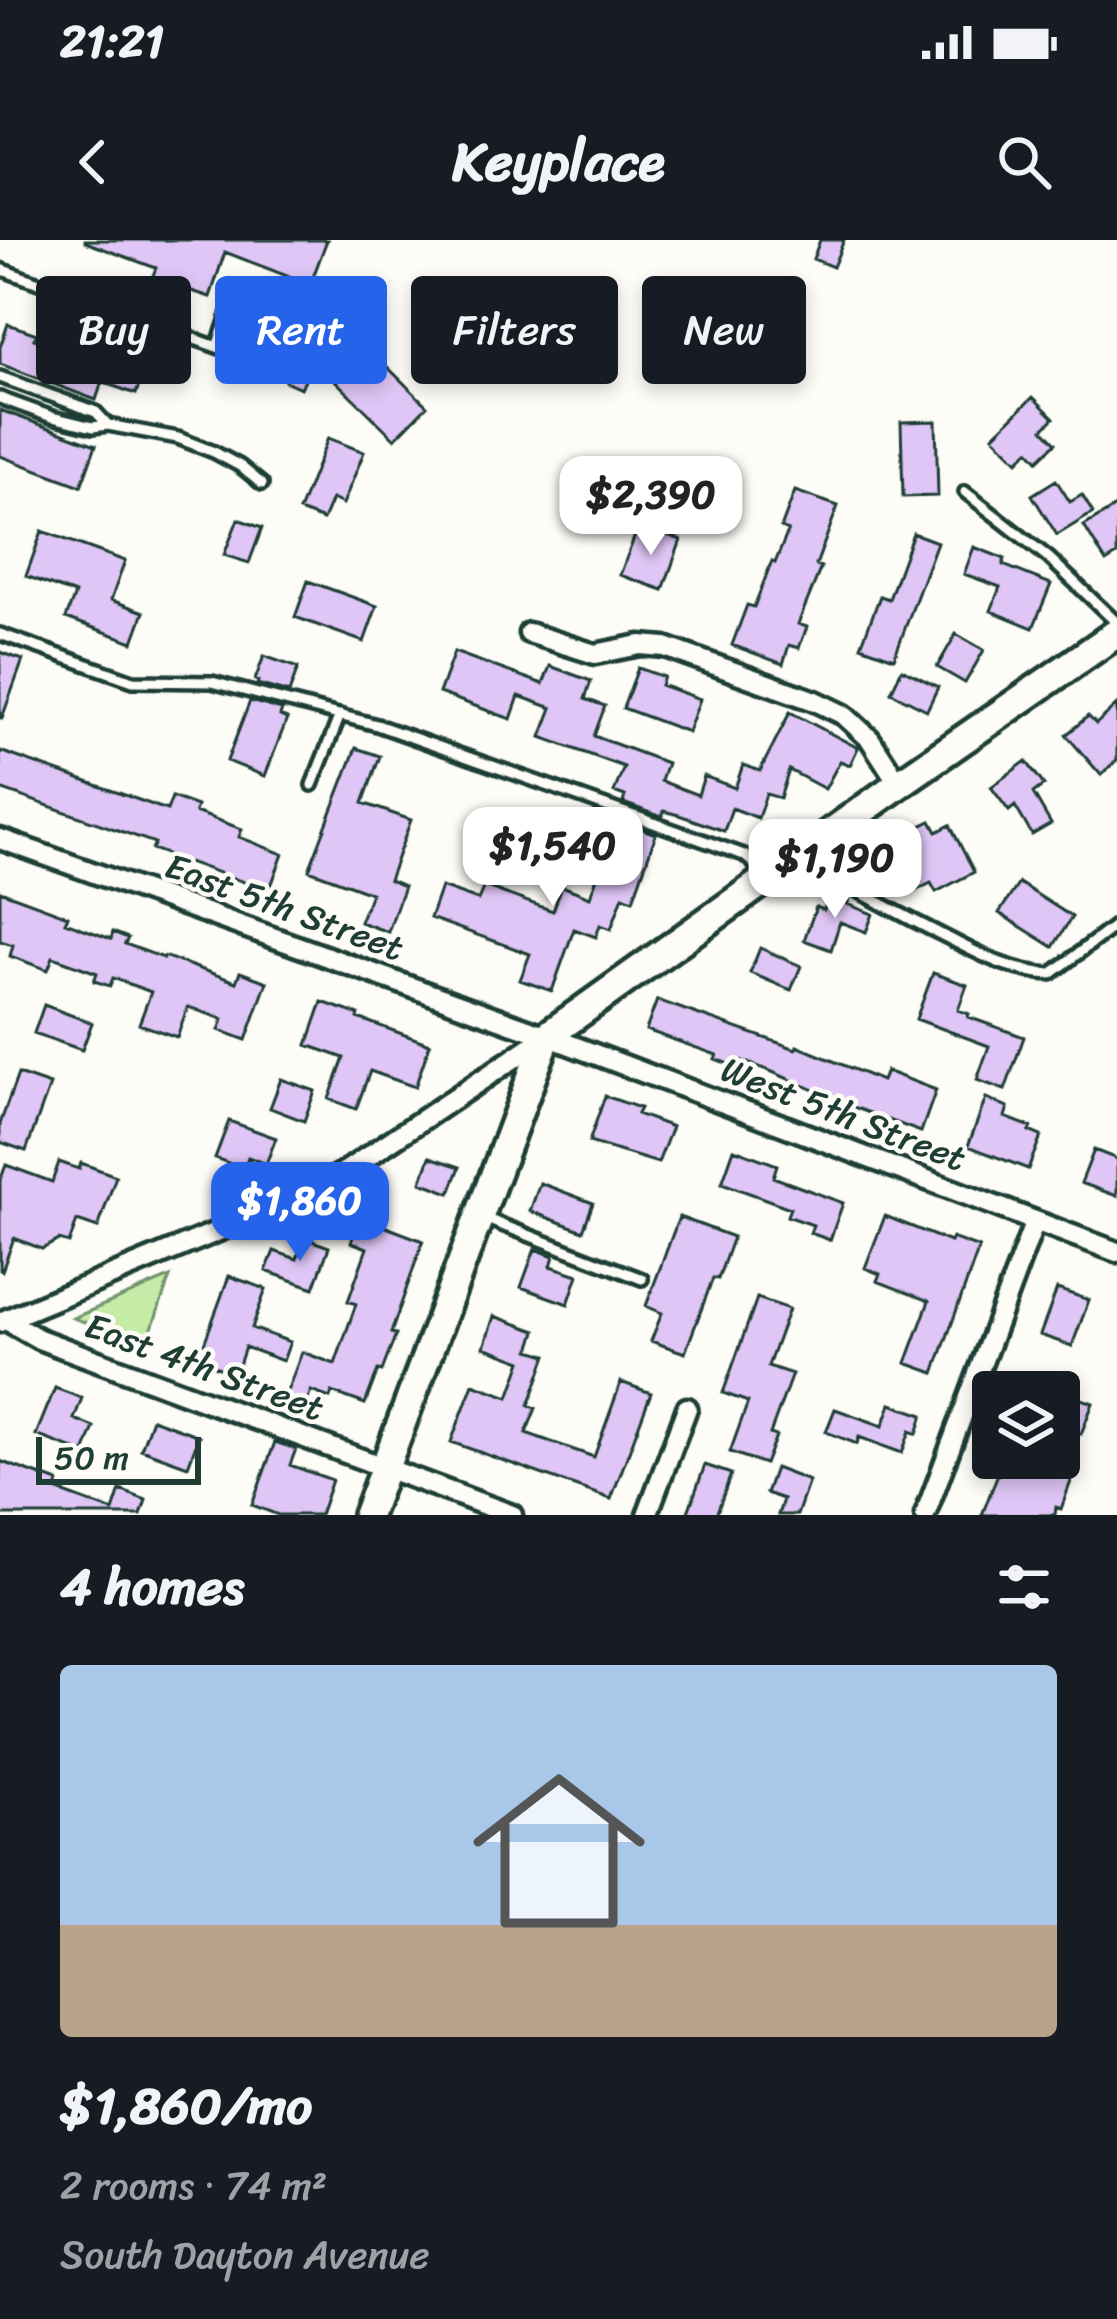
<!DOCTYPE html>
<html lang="en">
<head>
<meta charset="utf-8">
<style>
  body { margin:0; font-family:Sriracha,sans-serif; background:#242831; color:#f1f3f6; height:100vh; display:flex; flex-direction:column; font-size:45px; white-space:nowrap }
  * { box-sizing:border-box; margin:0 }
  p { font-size:39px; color:#9ea1a6 }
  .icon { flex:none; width:66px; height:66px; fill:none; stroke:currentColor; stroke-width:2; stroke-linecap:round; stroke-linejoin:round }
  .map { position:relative; height:1275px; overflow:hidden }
  .side { display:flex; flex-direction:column; background:#171b24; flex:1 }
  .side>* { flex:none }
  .top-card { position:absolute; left:36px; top:36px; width:1047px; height:108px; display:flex; gap:24px }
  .controls { position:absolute; left:972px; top:1131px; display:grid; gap:24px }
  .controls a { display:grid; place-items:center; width:108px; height:108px; border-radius:12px; background:#171b24; box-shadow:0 6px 18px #0003; font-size:60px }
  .scale { position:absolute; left:36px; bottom:30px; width:165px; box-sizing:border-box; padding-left:12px; border:6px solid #1f3d34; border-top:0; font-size:33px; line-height:42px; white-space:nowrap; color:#1f3d34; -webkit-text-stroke:9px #fdfcf7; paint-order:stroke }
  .price { position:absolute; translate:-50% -102px; padding:0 27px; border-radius:24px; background:#fff; color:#222; font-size:39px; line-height:78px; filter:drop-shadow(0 3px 6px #0008) }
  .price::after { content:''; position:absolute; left:50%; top:72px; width:36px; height:27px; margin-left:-18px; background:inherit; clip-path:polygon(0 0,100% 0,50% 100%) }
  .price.selected { background:#2563eb; color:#fff }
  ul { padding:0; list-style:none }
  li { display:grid; align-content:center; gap:24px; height:636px; padding:0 60px }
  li+li { border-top:3px solid #363941 }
  li span { display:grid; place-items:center; height:372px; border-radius:12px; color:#555 }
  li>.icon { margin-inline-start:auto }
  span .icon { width:216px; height:216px; fill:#fffc; stroke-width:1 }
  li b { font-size:51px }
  h2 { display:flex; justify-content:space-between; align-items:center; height:144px; padding:0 60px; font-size:51px }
  .tag { padding:0 42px; border-radius:12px; background:#171b24; box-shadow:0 6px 18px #0003; font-size:42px; line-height:108px }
  .tag.selected { background:#2563eb; color:#fff }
  .status { display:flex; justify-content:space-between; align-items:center; height:84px; padding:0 60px; background:#171b24; direction:ltr }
  .status svg { height:33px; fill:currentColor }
  header { display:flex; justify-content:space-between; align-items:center; height:156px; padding:0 60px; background:#171b24; font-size:54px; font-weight:800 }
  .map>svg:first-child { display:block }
</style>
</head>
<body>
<div class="status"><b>21:21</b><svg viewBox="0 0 49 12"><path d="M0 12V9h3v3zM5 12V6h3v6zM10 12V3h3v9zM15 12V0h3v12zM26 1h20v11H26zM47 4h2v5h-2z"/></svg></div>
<header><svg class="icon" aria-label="back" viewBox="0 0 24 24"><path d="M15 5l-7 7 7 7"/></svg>Keyplace<svg class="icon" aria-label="search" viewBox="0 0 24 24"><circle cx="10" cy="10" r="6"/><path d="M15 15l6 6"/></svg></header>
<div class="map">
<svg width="1117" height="1275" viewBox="0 0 1117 1275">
  <rect width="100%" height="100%" fill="#fdfcf7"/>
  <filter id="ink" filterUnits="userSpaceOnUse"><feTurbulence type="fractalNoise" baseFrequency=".00833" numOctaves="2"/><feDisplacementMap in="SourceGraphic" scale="24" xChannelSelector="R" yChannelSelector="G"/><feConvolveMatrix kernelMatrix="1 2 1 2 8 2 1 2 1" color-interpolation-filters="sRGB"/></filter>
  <g filter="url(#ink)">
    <path fill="#c4eca7" stroke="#72946e" stroke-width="3" d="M 170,1037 L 146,1105 L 73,1078 Z"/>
    <path fill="#e0c6f6" stroke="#1f3d34" stroke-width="3" d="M 85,0 L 327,0 L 310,45 L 225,12 L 210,57 L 152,38 L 156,28 L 85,2 Z
      M 820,0 L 844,0 L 833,27 L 813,19 Z
      M 8,84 L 37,94 L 34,99 L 87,119 L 92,106 L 146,126 L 136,154 L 102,142 L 96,160 L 0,124 L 0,107 Z
      M 308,92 L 344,109 L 356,96 L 427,166 L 395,199 L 314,120 L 301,148 L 285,141 Z
      M 1033,157 L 1054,178 L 1043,189 L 1056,203 L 1038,220 L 1029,210 L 1018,221 L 993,196 Z
      M 0,170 L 96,205 L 81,246 L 0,216 Z
      M 936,181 L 938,256 L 903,257 L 901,182 Z
      M 328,198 L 364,212 L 343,264 L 332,259 L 323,280 L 299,271 Z
      M 1056,240 L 1070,262 L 1082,255 L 1093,273 L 1057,295 L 1032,255 Z
      M 795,251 L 838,266 L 816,325 L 821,327 L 798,384 L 807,387 L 799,408 L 789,405 L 783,424 L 732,405 L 747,365 L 754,367 L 772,321 L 775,323 L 788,291 L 781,288 Z
      M 1117,266 L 1117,315 L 1106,322 L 1084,286 Z
      M 238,279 L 262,288 L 249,323 L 224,315 Z
      M 639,285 L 681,300 L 663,350 L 620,335 Z
      M 42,291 L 125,321 L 111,360 L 144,372 L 133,402 L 66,378 L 75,354 L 26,336 Z
      M 913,293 L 937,302 L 894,418 L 861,406 L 880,356 L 889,359 Z
      M 974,307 L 1005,319 L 1003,325 L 1051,344 L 1033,388 L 991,371 L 1000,347 L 964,334 Z
      M 308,341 L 377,366 L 364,402 L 295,377 Z
      M 956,394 L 984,410 L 965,443 L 937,427 Z
      M 0,412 L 23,420 L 2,478 L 0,478 Z
      M 454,412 L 543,444 L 550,426 L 591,441 L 585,459 L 605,466 L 594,496 L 667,523 L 661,541 L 698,555 L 704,536 L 735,548 L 743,525 L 760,531 L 790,472 L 858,508 L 850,525 L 840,521 L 825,549 L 789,530 L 780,558 L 766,554 L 758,578 L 732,568 L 724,591 L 679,575 L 664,571 L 662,577 L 623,563 L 625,556 L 614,552 L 624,527 L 541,497 L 552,468 L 519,456 L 511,479 L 439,453 Z
      M 264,416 L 298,428 L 289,453 L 257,444 L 258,441 L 255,440 Z
      M 638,428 L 664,437 L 661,445 L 700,459 L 688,492 L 623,468 Z
      M 902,429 L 938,447 L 927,470 L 891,452 Z
      M 250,461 L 282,470 L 280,476 L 287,479 L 265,536 L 227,521 Z
      M 1117,465 L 1117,520 L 1101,535 L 1066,495 L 1088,476 L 1096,484 Z
      M 356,508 L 380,516 L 363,563 L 411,580 L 389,640 L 404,646 L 388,692 L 360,682 L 371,653 L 309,630 Z
      M 0,511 L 167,570 L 172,557 L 197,566 L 195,572 L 242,589 L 239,597 L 283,614 L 269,651 L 152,609 L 155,603 L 0,549 Z
      M 1026,521 L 1044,545 L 1033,553 L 1051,584 L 1032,595 L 1015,566 L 1009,571 L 991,547 Z
      M 617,580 L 656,594 L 633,660 L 623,656 L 611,689 L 600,685 L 596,697 L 574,689 L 552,751 L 520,740 L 530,714 L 430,678 L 441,647 L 478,660 L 484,646 L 553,671 L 562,646 L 590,657 Z
      M 931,581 L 937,592 L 950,585 L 974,632 L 936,652 L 931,643 L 913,652 L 894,613 L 910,605 L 904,594 Z
      M 1019,643 L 1072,677 L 1053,707 L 999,673 Z
      M 0,651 L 68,676 L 65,682 L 111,699 L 113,692 L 128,698 L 125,704 L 163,718 L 164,716 L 236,742 L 240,732 L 267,742 L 246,800 L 219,790 L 223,779 L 188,767 L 177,797 L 139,784 L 151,752 L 113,738 L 110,746 L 94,741 L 97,733 L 53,717 L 48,730 L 10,716 L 13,705 L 0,701 Z
      M 830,653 L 849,660 L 847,664 L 873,674 L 866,692 L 840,682 L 831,710 L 804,700 L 816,667 L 824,670 Z
      M 760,708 L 801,726 L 791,750 L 750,733 Z
      M 933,733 L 967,745 L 958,770 L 969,774 L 968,777 L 1024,797 L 1005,850 L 977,840 L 989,806 L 916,779 Z
      M 657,760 L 796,809 L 797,806 L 882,841 L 886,831 L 936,850 L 921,892 L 856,868 L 770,831 L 737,819 L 734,826 L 715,819 L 717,815 L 646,790 Z
      M 322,762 L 359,775 L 358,778 L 430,804 L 415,847 L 370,831 L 356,869 L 329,859 L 344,818 L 307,805 Z
      M 44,765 L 92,783 L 82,810 L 34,793 Z
      M 18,834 L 50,845 L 26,911 L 0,902 L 0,884 Z
      M 281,839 L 315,851 L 304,881 L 270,868 Z
      M 605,856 L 640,868 L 637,874 L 672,887 L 658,923 L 589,902 Z
      M 986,858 L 1008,867 L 1005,877 L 1031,887 L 1029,891 L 1041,896 L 1028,929 L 968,906 Z
      M 229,881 L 276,898 L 266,924 L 248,917 L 244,929 L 215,918 Z
      M 734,909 L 777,925 L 773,937 L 843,963 L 830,1000 L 810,993 L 813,985 L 787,976 L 790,968 L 722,943 Z
      M 1094,910 L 1117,919 L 1117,956 L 1081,943 Z
      M 430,917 L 460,927 L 450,953 L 421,942 Z
      M 59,922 L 79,929 L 81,923 L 116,936 L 98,988 L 77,981 L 69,1003 L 59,1000 L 42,1009 L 14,998 L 2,1031 L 0,1030 L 0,941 L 6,925 L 52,942 Z
      M 540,943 L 593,963 L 583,991 L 530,971 Z
      M 885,976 L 950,1002 L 952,998 L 979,1008 L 934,1133 L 906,1123 L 929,1061 L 877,1041 L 880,1034 L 865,1028 Z
      M 360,977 L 423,1001 L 391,1093 L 396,1094 L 382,1131 L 378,1130 L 365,1164 L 332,1152 L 330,1158 L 311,1151 L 306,1165 L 285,1157 L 302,1112 L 335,1124 L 356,1064 L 348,1061 L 367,1008 L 351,1002 Z
      M 679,977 L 733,997 L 718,1039 L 713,1038 L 685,1113 L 651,1101 L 662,1073 L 646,1066 Z
      M 304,998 L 329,1007 L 314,1048 L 266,1031 L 274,1011 L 297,1019 Z
      M 535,1009 L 554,1016 L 551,1026 L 578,1035 L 568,1064 L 521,1047 Z
      M 229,1036 L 266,1049 L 252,1088 L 290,1102 L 283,1121 L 245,1107 L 236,1134 L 198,1120 Z
      M 1057,1049 L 1089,1060 L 1072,1106 L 1040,1095 Z
      M 757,1058 L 789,1069 L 768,1126 L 792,1134 L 770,1194 L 776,1196 L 765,1224 L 730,1212 L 748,1162 L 723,1153 Z
      M 494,1076 L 536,1091 L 530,1110 L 547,1115 L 529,1165 L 536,1168 L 526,1193 L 594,1217 L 621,1142 L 651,1153 L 611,1259 L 451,1202 L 473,1144 L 509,1157 L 522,1121 L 484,1107 Z
      M 55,1148 L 82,1158 L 74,1179 L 94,1187 L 84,1213 L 36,1195 Z
      M 1059,1151 L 1093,1163 L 1081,1194 L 1059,1185 Z
      M 891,1164 L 923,1175 L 917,1194 L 910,1191 L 902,1213 L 859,1197 L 857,1204 L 826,1192 L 835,1169 L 883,1186 Z
      M 152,1179 L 199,1196 L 188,1226 L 141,1209 Z
      M 275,1202 L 296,1209 L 290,1225 L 332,1240 L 320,1275 L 278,1275 L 252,1265 Z
      M 1004,1218 L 1042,1232 L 1046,1220 L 1075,1230 L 1061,1269 L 1056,1267 L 1055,1275 L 982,1275 Z
      M 0,1221 L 58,1242 L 56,1250 L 113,1271 L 120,1250 L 146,1260 L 141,1275 L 0,1275 Z
      M 705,1225 L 731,1234 L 716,1275 L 687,1275 Z
      M 775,1228 L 809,1241 L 797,1275 L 778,1275 L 783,1259 L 766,1253 Z"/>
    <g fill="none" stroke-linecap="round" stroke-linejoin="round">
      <g stroke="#1f3d34" stroke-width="18">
        <path id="lane" d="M 0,29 L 217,107
          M 234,58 L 297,80 L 280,129 L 217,107 Z
          M 0,137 L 96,172 L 108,185
          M 0,158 L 52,177 L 93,187 L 108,185 L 178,198 L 214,212 L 240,226 L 262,244
          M 965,252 L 1049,318 L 1117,383
          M 0,394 L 133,441 L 212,442 L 377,485 L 744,615 L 767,635
          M 312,545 L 340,475
          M 801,620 C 848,646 896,672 944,696 C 980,714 1010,732 1051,734 L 1117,684
          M 484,978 L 642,1039"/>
      </g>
      <g stroke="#1f3d34" stroke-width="27">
        <path id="street" d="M 529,393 L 595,414 L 640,405 L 665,407 L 815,461 L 844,475 L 870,499 L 899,544
          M 0,599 L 547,796 L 1117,1012
          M 6,1080 L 39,1099 L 512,1275
          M 0,1082 L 305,955 L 349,929 L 547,796
          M 647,1275 L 687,1168
          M 925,1275 L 1035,981"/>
      </g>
      <g stroke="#1f3d34" stroke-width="36">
        <path id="secondary" d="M 367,1275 L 547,796 L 899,544 L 1117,393"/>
      </g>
      <use href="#lane" stroke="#fdfcf7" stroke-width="9"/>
      <use href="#street" stroke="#fdfcf7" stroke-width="18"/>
      <use href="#secondary" stroke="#fdfcf7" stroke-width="27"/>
    </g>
  </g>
  <g text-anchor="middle" stroke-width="9" stroke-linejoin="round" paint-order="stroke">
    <g font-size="36" fill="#1f3d34" stroke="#fdfcf7">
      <text transform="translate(285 666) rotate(20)" y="13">East 5th Street</text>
      <text transform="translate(844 873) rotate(21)" y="13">West 5th Street</text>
      <text transform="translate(205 1126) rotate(20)" y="13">East 4th Street</text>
    </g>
  </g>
</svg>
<div class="controls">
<a><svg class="icon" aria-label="layers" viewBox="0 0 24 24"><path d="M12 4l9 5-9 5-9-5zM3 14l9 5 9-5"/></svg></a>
</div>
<div class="scale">50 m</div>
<b class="price" style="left:651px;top:318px">$2,390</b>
<b class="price" style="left:553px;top:669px">$1,540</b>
<b class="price" style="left:835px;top:681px">$1,190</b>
<b class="price selected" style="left:300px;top:1024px">$1,860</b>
<div class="top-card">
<a class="tag">Buy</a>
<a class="tag selected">Rent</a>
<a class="tag">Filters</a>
<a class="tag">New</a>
</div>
</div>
<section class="side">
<h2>4 homes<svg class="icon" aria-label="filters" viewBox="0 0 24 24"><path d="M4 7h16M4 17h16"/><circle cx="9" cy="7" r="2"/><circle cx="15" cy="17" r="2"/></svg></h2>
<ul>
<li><span style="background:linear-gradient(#a9c7e8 70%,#b9a48a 0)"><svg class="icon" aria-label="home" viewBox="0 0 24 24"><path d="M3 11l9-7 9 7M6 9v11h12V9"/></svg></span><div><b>$1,860/mo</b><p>2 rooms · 74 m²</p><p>South Dayton Avenue</p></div></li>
</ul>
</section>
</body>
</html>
